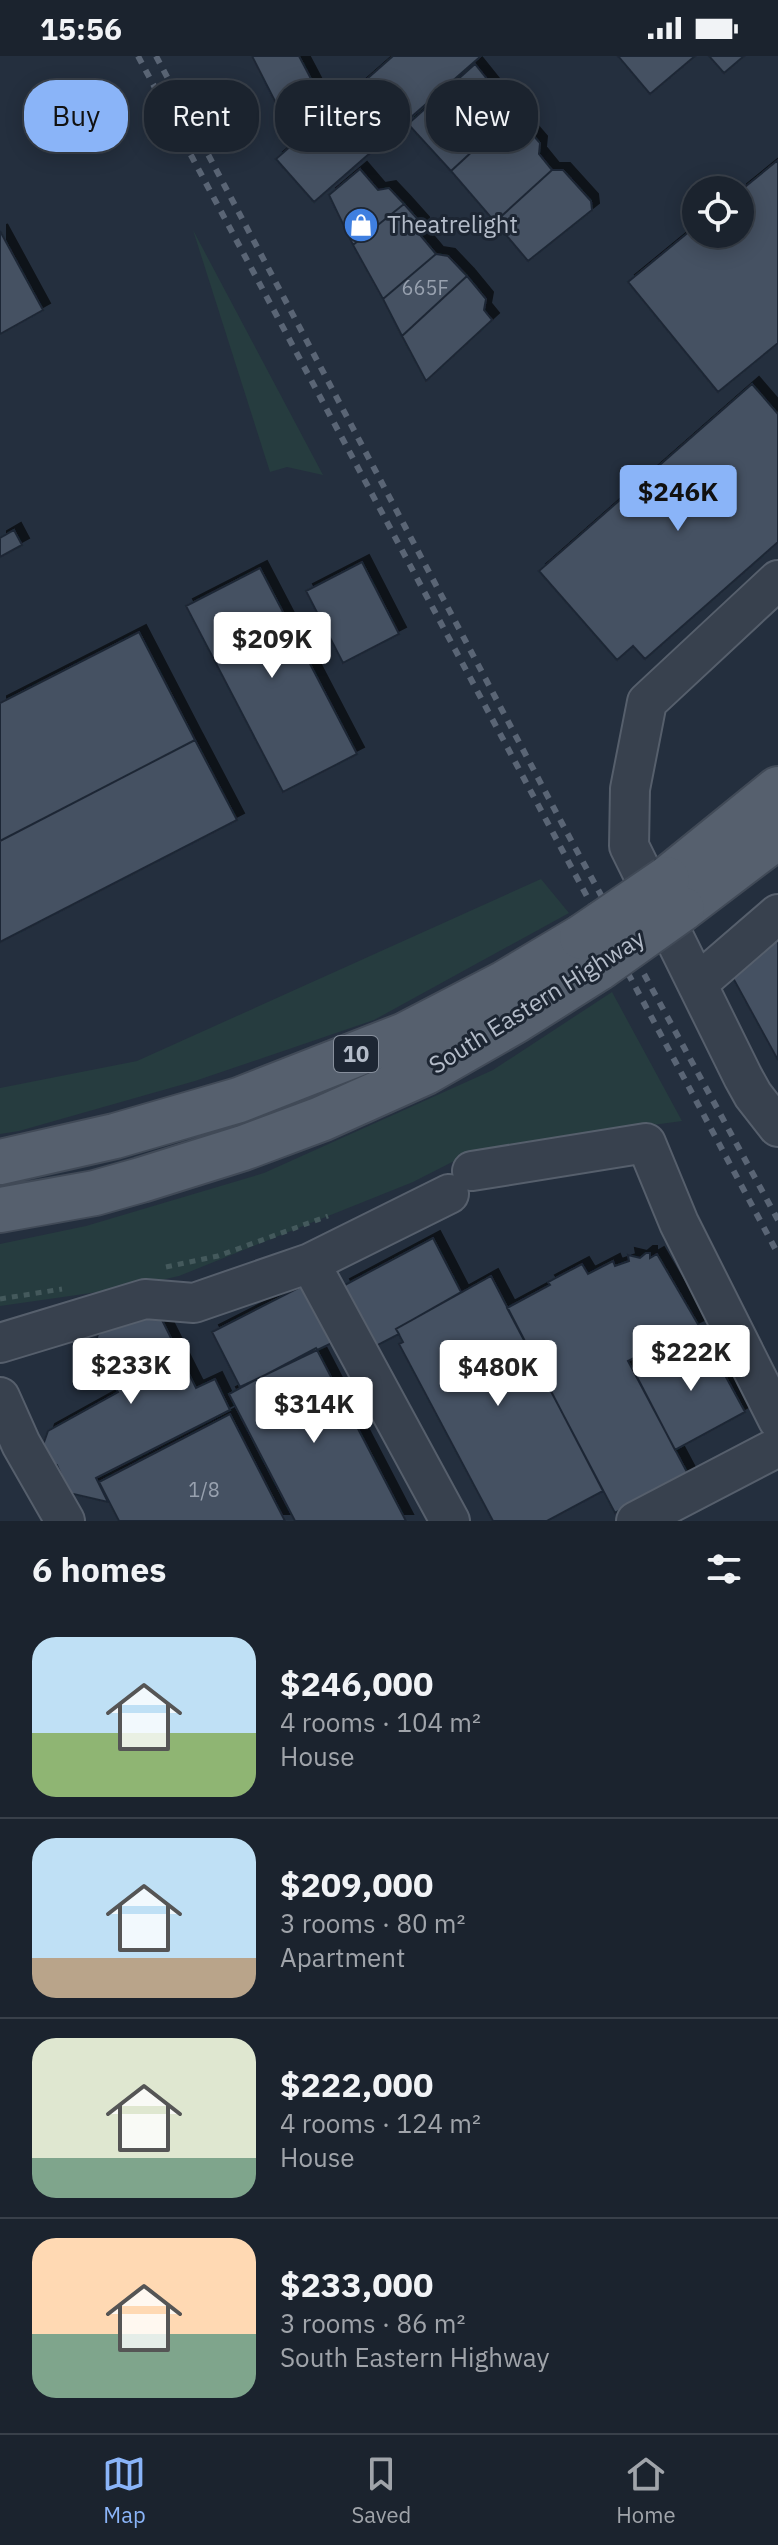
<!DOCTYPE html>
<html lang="en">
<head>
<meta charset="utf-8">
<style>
  body { margin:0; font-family:"IBM Plex Sans",sans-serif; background:#282f3a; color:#f1f3f6; height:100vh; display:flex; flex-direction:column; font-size:30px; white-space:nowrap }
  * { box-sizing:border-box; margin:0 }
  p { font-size:26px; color:#a0a4aa }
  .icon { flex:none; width:44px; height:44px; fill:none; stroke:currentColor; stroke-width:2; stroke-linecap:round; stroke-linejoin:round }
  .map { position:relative; height:1465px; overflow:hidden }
  .details { display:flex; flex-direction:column; background:#1b232e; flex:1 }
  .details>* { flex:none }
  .hud { position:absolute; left:24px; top:24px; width:730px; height:72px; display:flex; gap:16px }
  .fabs { position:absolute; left:682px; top:120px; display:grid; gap:16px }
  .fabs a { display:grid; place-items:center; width:72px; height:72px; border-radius:50%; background:#1b232e; box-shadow:0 4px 20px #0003,0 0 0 2px #39404a; font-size:40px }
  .price { position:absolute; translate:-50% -68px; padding:0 18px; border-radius:8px; background:#fff; color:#222; font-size:26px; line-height:52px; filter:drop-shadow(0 2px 4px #0008) }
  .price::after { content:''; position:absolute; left:50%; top:48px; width:24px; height:18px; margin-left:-12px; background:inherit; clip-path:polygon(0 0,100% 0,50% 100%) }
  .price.on { background:#8ab4f8; color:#111 }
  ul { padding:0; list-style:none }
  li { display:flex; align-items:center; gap:24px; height:200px; padding:0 32px }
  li+li { border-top:2px solid #39404a }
  li span { display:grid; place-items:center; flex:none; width:224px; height:160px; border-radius:24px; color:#555 }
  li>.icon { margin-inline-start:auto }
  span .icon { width:96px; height:96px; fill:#fffc; stroke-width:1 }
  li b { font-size:34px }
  h2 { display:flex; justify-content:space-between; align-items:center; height:96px; padding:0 32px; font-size:34px }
  .chip { padding:0 28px; border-radius:32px; background:#1b232e; box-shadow:0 4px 20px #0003,0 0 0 2px #39404a; font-size:28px; line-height:72px }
  .chip.on { background:#8ab4f8; color:#111 }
  .status { display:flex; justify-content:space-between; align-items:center; height:56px; padding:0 40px; background:#1b232e; direction:ltr }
  .status svg { height:22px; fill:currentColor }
  .tab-bar { display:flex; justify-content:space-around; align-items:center; height:112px; border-top:2px solid #39404a; background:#1b232e; font-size:22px; color:#a0a4aa }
  .tab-bar a { display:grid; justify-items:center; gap:4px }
  .tab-bar .on { color:#8ab4f8 }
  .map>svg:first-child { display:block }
</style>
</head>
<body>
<div class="status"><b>15:56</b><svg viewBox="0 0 49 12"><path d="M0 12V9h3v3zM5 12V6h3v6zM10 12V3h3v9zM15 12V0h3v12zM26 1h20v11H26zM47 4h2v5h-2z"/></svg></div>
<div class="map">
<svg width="778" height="1465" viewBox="0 0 778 1465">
  <defs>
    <filter id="shadow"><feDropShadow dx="7" dy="-7" stdDeviation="0" flood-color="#0009"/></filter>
  </defs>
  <rect width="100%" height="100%" fill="#242f3e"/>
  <path fill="#263c3f" d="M 193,174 L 323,419 L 287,411 L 270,416 Z
    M 541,823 L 569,857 L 374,964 L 195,1025 L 19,1075 L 0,1078 L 0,1032 L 137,1005 Z
    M 612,936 L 682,1065 L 514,1088 L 464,1100 L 413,1126 L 179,1220 L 126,1232 L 0,1250 L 0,1188 L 86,1170 L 264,1117 L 493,1014 Z"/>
  <path fill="#455162" stroke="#1f2835" stroke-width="2" filter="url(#shadow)" d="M 252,0 L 299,0 L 319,38 L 281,57 Z
    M 393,0 L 481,0 L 314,146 L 276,103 Z
    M 618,0 L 695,0 L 650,38 Z
    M 709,0 L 744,0 L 724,17 Z
    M 475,8 L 514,57 L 451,115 L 408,68 Z
    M 514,57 L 540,87 L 539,98 L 552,114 L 495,166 L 451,115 Z
    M 778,104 L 778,287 L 718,336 L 628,226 L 696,170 L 696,178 L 740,178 L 740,135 Z
    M 360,113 L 378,134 L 389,132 L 404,148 L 353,189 L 329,139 Z
    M 552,114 L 563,114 L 591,145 L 592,154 L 528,205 L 495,166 Z
    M 404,148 L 422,168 L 420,179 L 436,198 L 383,243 L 353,189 Z
    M 0,175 L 43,254 L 0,278 Z
    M 436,198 L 448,200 L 467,220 L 402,280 L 383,243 Z
    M 467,220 L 486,243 L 484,254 L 492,264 L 426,325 L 402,280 Z
    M 752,328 L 778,358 L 778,486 L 645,603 L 633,590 L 617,604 L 539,515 Z
    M 14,474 L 22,489 L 0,501 L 0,482 Z
    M 362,506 L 399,578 L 343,607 L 306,535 Z
    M 260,512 L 357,698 L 283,736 L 186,550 Z
    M 139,576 L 195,684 L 0,785 L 0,647 Z
    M 195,684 L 237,764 L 0,886 L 0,785 Z
    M 778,884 L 778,1004 L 727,911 Z
    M 433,1182 L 461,1236 L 396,1273 L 399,1278 L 374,1291 L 343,1230 Z
    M 646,1197 L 650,1197 L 650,1202 L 657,1198 L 699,1270 L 628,1305 L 688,1418 L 615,1457 L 507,1252 L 550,1229 L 548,1226 L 582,1208 L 588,1218 L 613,1205 L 615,1210 L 629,1205 L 628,1199 L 640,1202 Z
    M 491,1220 L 603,1435 L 547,1465 L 493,1465 L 399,1288 L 403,1286 L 396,1273 Z
    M 304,1229 L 334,1286 L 240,1331 L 212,1276 Z
    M 146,1254 L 159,1258 L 196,1332 L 215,1323 L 230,1354 L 96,1422 L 108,1446 L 69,1437 L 57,1409 L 38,1403 L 48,1375 L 118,1336 L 107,1316 L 89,1310 L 98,1278 Z
    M 705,1282 L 707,1287 L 711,1285 L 714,1294 L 719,1291 L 733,1316 L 726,1321 L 745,1356 L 675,1394 L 636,1319 Z
    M 316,1292 L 406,1465 L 295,1465 L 229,1338 Z
    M 230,1358 L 285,1465 L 119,1465 L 99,1426 Z"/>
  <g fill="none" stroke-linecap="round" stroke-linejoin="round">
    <g stroke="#565f6c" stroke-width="42">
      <path id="minor" d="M 778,524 L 647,646 L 630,733 L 629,790 L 743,1021 L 753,1039 L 778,1071
        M 697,928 L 778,858
        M 472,1115 L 646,1087 L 679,1167 L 778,1364
        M 310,1207 L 450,1465
        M 0,1287 L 145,1243 L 194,1247 L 310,1207 L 449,1138
        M 0,1341 L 21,1388 L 65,1465
        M 636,1465 L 778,1391"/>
    </g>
    <g stroke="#414a57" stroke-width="48">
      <path id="major" d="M 667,823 L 778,733
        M 682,853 L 778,780
        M 0,1106 L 115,1080 L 239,1044 L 405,979 L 505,927 L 582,881
        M 0,1154 L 95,1137 L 141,1124 L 243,1092 L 321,1063 L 426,1016 L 515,965 L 599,912"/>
    </g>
    <path stroke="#44595c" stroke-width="5" stroke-dasharray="6 6" stroke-linecap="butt" d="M 166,1211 L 218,1200 L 328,1160
      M 0,1243 L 62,1233"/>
    <use href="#minor" stroke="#38414e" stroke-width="38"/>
    <use href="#major" stroke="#56606e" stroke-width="44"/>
    <path stroke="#5a6575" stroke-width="6" stroke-dasharray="8 8" stroke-linecap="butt" d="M 138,0 L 778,1198
      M 156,0 L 565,773 L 778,1164"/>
    <g stroke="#414a57" stroke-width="48" stroke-linecap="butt">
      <path id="major-bridge" d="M 582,881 L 667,823
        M 599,912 L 682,853"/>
    </g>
    <use href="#major-bridge" stroke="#56606e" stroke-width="44"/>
  </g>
  <defs>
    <g id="shop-disc" transform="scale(1.8)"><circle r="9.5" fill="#3f7fe0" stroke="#1d2633"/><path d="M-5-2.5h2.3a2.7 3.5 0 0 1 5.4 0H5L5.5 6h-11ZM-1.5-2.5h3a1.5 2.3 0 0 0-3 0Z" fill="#fff"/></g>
  </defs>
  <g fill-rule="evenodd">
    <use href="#shop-disc" x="361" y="169"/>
  </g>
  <g text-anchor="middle" stroke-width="6" stroke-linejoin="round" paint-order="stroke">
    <g font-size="20" fill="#98a1af">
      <text x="425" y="239">665F</text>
      <text x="204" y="1441">1/8</text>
    </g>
    <rect fill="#1d2633" stroke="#878f9c" stroke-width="2" x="334" y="980" width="44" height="36" rx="6"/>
    <g font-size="22" font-weight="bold" fill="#b4bcc9">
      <text x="356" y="1006">10</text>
    </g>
    <g font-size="24" fill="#b4bcc9" stroke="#1d2633" text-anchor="start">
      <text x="387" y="177">Theatrelight</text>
    </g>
    <g font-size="24" fill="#b4bcc9" stroke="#1d2633">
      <text transform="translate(537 946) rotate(-32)" y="8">South Eastern Highway</text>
    </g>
  </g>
</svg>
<div class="fabs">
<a><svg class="icon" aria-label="locate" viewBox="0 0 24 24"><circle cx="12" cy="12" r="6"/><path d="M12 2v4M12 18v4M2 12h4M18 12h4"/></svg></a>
</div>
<b class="price on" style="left:678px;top:477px">$246K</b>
<b class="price" style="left:272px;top:624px">$209K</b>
<b class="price" style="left:691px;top:1337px">$222K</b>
<b class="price" style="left:131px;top:1350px">$233K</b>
<b class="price" style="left:498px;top:1352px">$480K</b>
<b class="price" style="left:314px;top:1389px">$314K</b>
<div class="hud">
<a class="chip on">Buy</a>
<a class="chip">Rent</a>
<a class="chip">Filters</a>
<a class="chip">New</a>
</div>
</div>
<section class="details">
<h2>6 homes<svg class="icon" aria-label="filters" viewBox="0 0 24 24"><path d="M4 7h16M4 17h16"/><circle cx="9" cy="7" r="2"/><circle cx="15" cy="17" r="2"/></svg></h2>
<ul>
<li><span style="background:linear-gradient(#bfe0f5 60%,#8fb573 0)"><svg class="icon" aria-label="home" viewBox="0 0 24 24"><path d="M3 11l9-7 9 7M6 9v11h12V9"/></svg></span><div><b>$246,000</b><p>4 rooms · 104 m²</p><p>House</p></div></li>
<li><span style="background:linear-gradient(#bfe0f5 75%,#b9a48a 0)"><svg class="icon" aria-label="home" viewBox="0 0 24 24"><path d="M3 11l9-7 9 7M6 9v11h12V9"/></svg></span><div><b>$209,000</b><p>3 rooms · 80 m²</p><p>Apartment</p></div></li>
<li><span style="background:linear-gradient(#dfe7d0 75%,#7fa58c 0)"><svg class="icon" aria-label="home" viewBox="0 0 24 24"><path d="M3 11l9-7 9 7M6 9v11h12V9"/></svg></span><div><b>$222,000</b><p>4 rooms · 124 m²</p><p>House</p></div></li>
<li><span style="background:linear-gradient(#ffd9b3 60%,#7fa58c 0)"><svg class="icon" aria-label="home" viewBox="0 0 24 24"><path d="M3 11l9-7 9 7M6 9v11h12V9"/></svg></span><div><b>$233,000</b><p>3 rooms · 86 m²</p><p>South Eastern Highway</p></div></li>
</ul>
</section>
<nav class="tab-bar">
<a class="on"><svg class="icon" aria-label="map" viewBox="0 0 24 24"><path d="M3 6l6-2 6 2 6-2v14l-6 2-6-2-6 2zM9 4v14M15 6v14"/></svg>Map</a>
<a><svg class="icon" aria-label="saved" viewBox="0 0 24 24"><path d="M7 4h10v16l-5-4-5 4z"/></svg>Saved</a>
<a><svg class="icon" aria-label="home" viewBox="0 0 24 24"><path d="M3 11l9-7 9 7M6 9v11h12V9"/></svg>Home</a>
</nav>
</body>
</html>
